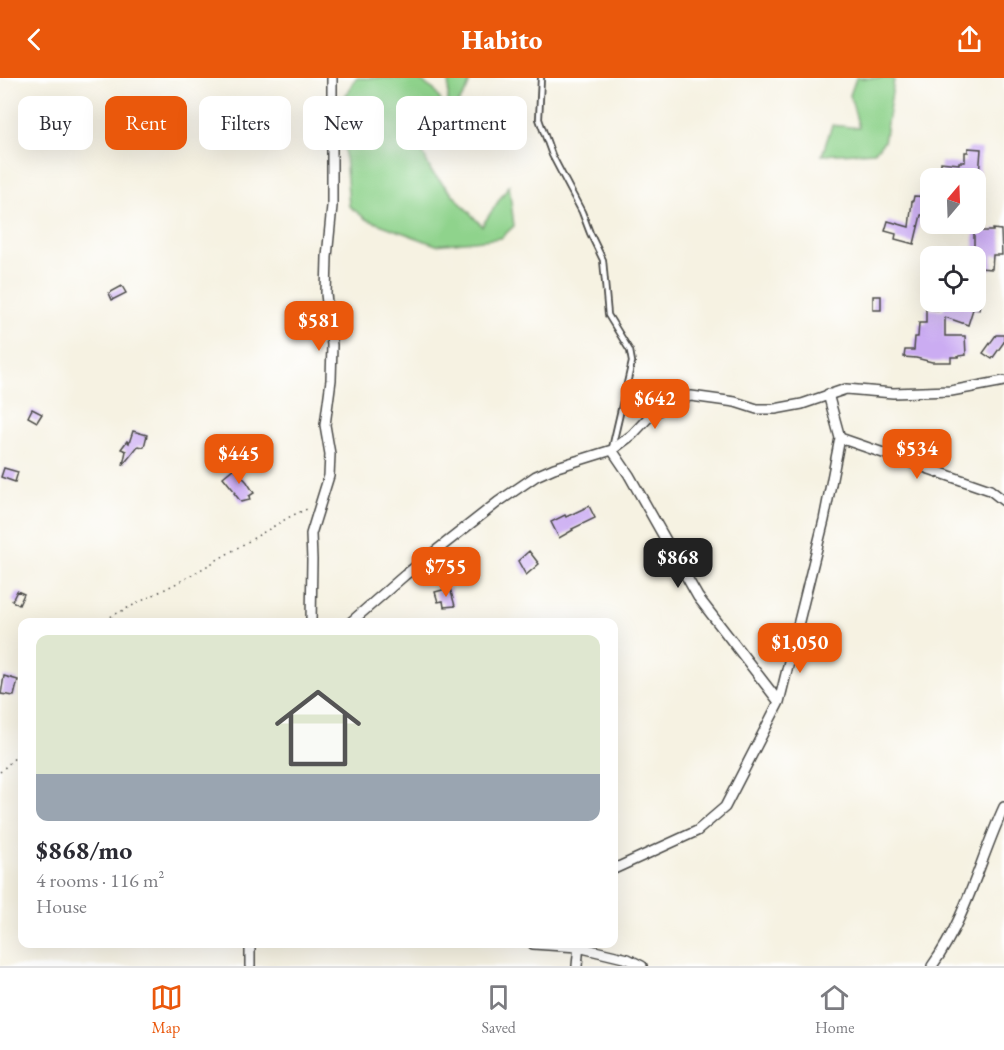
<!DOCTYPE html>
<html lang="en">
<head>
<meta charset="utf-8">
<style>
  body { margin:0; font-family:"EB Garamond",serif; background:#f7f7f7; color:#2b2b33; height:100vh; display:flex; flex-direction:column; font-size:22px; white-space:nowrap }
  * { box-sizing:border-box; margin:0 }
  p { font-size:20px; color:#7c7c81 }
  .icon { flex:none; width:33px; height:33px; fill:none; stroke:currentColor; stroke-width:2; stroke-linecap:round; stroke-linejoin:round }
  .map { position:relative; flex:1; overflow:hidden }
  .details { position:absolute; left:18px; top:540px; width:600px; height:330px; display:flex; flex-direction:column; background:#fff; border-radius:12px; box-shadow:0 6px 24px #0002 }
  .details>* { flex:none }
  .top-card { position:absolute; left:18px; top:18px; width:600px; height:54px; display:flex; gap:12px }
  .needle { width:39px; rotate:19deg }
  .buttons { position:absolute; left:920px; top:90px; display:grid; gap:12px }
  .buttons a { display:grid; place-items:center; width:66px; height:66px; border-radius:12px; background:#fff; box-shadow:0 6px 24px #0002; font-size:30px }
  .price { position:absolute; translate:-50% -51px; padding:0 14px; border-radius:12px; background:#ea580c; color:#fff; font-size:20px; line-height:39px; filter:drop-shadow(0 2px 3px #0008) }
  .price::after { content:''; position:absolute; left:50%; top:36px; width:18px; height:14px; margin-left:-9px; background:inherit; clip-path:polygon(0 0,100% 0,50% 100%) }
  .price.selected { background:#222; color:#fff }
  ul { padding:0; list-style:none }
  li { display:grid; align-content:center; gap:12px; height:318px; padding:0 18px }
  li+li { border-top:2px solid #e1e1e2 }
  li span { display:grid; place-items:center; height:186px; border-radius:12px; color:#555 }
  li>.icon { margin-inline-start:auto }
  span .icon { width:108px; height:108px; fill:#fffc; stroke-width:1 }
  li b { font-size:26px }
  .pill { padding:0 21px; border-radius:12px; background:#fff; box-shadow:0 6px 24px #0002; font-size:21px; line-height:54px }
  .pill.selected { background:#ea580c; color:#fff }
  header { display:flex; justify-content:space-between; align-items:center; height:78px; padding:0 18px; background:#ea580c; color:#fff; font-size:27px; font-weight:800 }
  .menu { display:flex; justify-content:space-around; align-items:center; height:84px; border-top:2px solid #e1e1e2; background:#fff; font-size:16px; color:#7c7c81 }
  .menu a { display:grid; justify-items:center; gap:3px }
  .menu .selected { color:#ea580c }
  .map>svg:first-child { display:block }
</style>
</head>
<body>
<header><svg class="icon" aria-label="back" viewBox="0 0 24 24"><path d="M15 5l-7 7 7 7"/></svg>Habito<svg class="icon" aria-label="share" viewBox="0 0 24 24"><path d="M12 15V3M7 8l5-5 5 5M5 13v7h14v-7"/></svg></header>
<div class="map">
<svg width="1004" height="888" viewBox="0 0 1004 888">
  <rect width="100%" height="100%" fill="#fff"/>
  <filter id="ink" filterUnits="userSpaceOnUse"><feTurbulence type="fractalNoise" baseFrequency=".0167" numOctaves="2"/><feDisplacementMap in="SourceGraphic" scale="12" xChannelSelector="R" yChannelSelector="G"/><feConvolveMatrix kernelMatrix="1 2 1 2 8 2 1 2 1" color-interpolation-filters="sRGB"/></filter>
  <filter id="wash" filterUnits="userSpaceOnUse"><feTurbulence type="fractalNoise" baseFrequency=".008" numOctaves="4" result="noise"/><feDisplacementMap in="SourceGraphic" scale="24" xChannelSelector="R" yChannelSelector="G"/><feGaussianBlur stdDeviation="1.35" result="paint"/><feColorMatrix in="noise" values="0 0 0 0 0 0 0 0 0 0 0 0 0 0 0 0 0 1.4 0 .05"/><feComposite in="paint" operator="in"/></filter>
  <g filter="url(#wash)">
    <rect width="100%" height="100%" fill="#f6f2e2"/>
    <path fill="#8fd38c" stroke="#5d7f5c" stroke-width="1.5" d="M 356,0 L 416,0 L 434,12 L 441,23 L 436,36 L 441,49 L 420,68 L 431,93 L 482,148 L 509,107 L 514,148 L 501,160 L 436,167 L 366,141 L 349,128 L 344,65 L 354,40 L 343,22 Z
      M 449,0 L 471,0 L 467,12 L 447,42 Z
      M 856,0 L 892,0 L 894,2 L 884,64 L 874,74 L 822,77 L 832,47 L 859,50 L 850,17 Z"/>
    <g id="blocks">
      <path fill="#cbacf2" d="M 968,70 L 981,71 L 979,98 L 975,98 L 975,100 L 940,99 L 941,84 L 959,86 L 959,84 L 965,84 L 965,74 L 968,74 Z
        M 914,118 L 930,119 L 930,135 L 924,132 L 924,137 L 921,137 L 914,166 L 895,161 L 896,156 L 885,153 L 888,143 L 909,149 L 912,123 L 913,123 Z
        M 993,151 L 1001,152 L 1002,177 L 993,177 L 992,191 L 979,190 L 980,177 L 974,177 L 974,153 L 993,153 Z
        M 122,208 L 126,215 L 112,222 L 109,215 Z
        M 873,218 L 881,218 L 881,232 L 873,232 Z
        M 944,224 L 980,224 L 979,232 L 973,231 L 968,247 L 945,239 L 945,258 L 965,258 L 966,277 L 959,278 L 959,279 L 951,279 L 951,284 L 932,284 L 916,280 L 904,279 L 905,272 L 914,272 L 915,259 L 918,259 L 919,245 L 926,245 L 926,231 L 944,232 Z
        M 996,257 L 1004,257 L 1004,264 L 992,281 L 983,275 Z
        M 32,331 L 42,336 L 37,344 L 28,339 Z
        M 133,353 L 147,357 L 144,369 L 138,368 L 123,387 L 126,373 L 121,371 L 127,363 L 129,365 Z
        M 4,390 L 18,394 L 15,404 L 1,399 Z
        M 234,390 L 247,404 L 254,415 L 249,418 L 250,422 L 241,424 L 234,415 L 235,414 L 223,399 Z
        M 589,428 L 595,440 L 572,451 L 573,452 L 559,460 L 551,444 L 565,437 L 566,439 Z
        M 529,473 L 539,486 L 526,497 L 518,483 Z
        M 450,510 L 455,528 L 444,529 L 443,523 L 438,524 L 435,514 Z
        M 17,513 L 24,516 L 19,527 L 12,523 Z
        M 4,598 L 18,602 L 14,618 L 1,616 Z"/>
    </g>
  </g>
  <g filter="url(#ink)">
    <use href="#blocks" fill-opacity="0" stroke="#494946" stroke-width="1.5"/>
    <g fill="none" stroke-linecap="round" stroke-linejoin="round">
      <g stroke="#494946" stroke-width="8">
        <path id="service" d="M 541,0 L 539,41 L 552,77 L 582,134 L 590,155 L 603,182 L 608,237 L 630,273 L 632,284 L 612,370"/>
      </g>
      <g stroke="#494946" stroke-width="12">
        <path id="minor" d="M 840,360 L 990,412 L 1004,423
          M 612,372 L 629,397 L 698,519 L 779,624
          M 311,544 L 312,482 L 311,456 L 329,398 L 330,376 L 325,347 L 331,302 L 332,267 L 326,216 L 327,179 L 332,128 L 332,0
          M 351,544 L 405,497 L 498,424 L 536,398 L 554,390 L 612,372 L 632,357 L 648,340 L 674,322 L 691,318 L 735,324 L 757,331 L 775,331 L 802,326 L 846,311 L 893,315 L 951,313 L 1004,303
          M 614,791 L 697,753 L 725,729 L 779,624 L 824,442 L 840,360 L 828,316
          M 533,866 L 578,869 L 628,881 L 642,888
          M 250,888 L 250,866
          M 577,888 L 579,866
          M 932,888 C 966,841 980,781 1004,729"/>
      </g>
      <path stroke="#494946" stroke-width="1.5" stroke-dasharray="1.5 4.5" stroke-linecap="butt" d="M 100,544 L 185,501 L 291,438 L 307,431
        M 0,694 L 20,675 L 22,671"/>
      <use href="#service" stroke="#fff" stroke-width="4.5"/>
      <use href="#minor" stroke="#fff" stroke-width="9"/>
    </g>
  </g>
</svg>
<div class="buttons">
<a><svg class="needle" viewBox="-14 -14 28 28"><path d="M0-13l5 13h-10z" fill="#e53935"/><path d="M0 13l5-13h-10z" fill="#7c7c81"/></svg></a>
<a><svg class="icon" aria-label="locate" viewBox="0 0 24 24"><circle cx="12" cy="12" r="6"/><path d="M12 2v4M12 18v4M2 12h4M18 12h4"/></svg></a>
</div>
<b class="price" style="left:319px;top:274px">$581</b>
<b class="price" style="left:655px;top:352px">$642</b>
<b class="price" style="left:917px;top:402px">$534</b>
<b class="price" style="left:239px;top:407px">$445</b>
<b class="price selected" style="left:678px;top:511px">$868</b>
<b class="price" style="left:446px;top:520px">$755</b>
<b class="price" style="left:800px;top:596px">$1,050</b>
<div class="top-card">
<a class="pill">Buy</a>
<a class="pill selected">Rent</a>
<a class="pill">Filters</a>
<a class="pill">New</a>
<a class="pill">Apartment</a>
</div>
<section class="details">
<ul>
<li><span style="background:linear-gradient(#dfe7d0 75%,#9aa5b1 0)"><svg class="icon" aria-label="home" viewBox="0 0 24 24"><path d="M3 11l9-7 9 7M6 9v11h12V9"/></svg></span><div><b>$868/mo</b><p>4 rooms · 116 m²</p><p>House</p></div></li>
</ul>
</section>
</div>
<nav class="menu">
<a class="selected"><svg class="icon" aria-label="map" viewBox="0 0 24 24"><path d="M3 6l6-2 6 2 6-2v14l-6 2-6-2-6 2zM9 4v14M15 6v14"/></svg>Map</a>
<a><svg class="icon" aria-label="saved" viewBox="0 0 24 24"><path d="M7 4h10v16l-5-4-5 4z"/></svg>Saved</a>
<a><svg class="icon" aria-label="home" viewBox="0 0 24 24"><path d="M3 11l9-7 9 7M6 9v11h12V9"/></svg>Home</a>
</nav>
</body>
</html>
